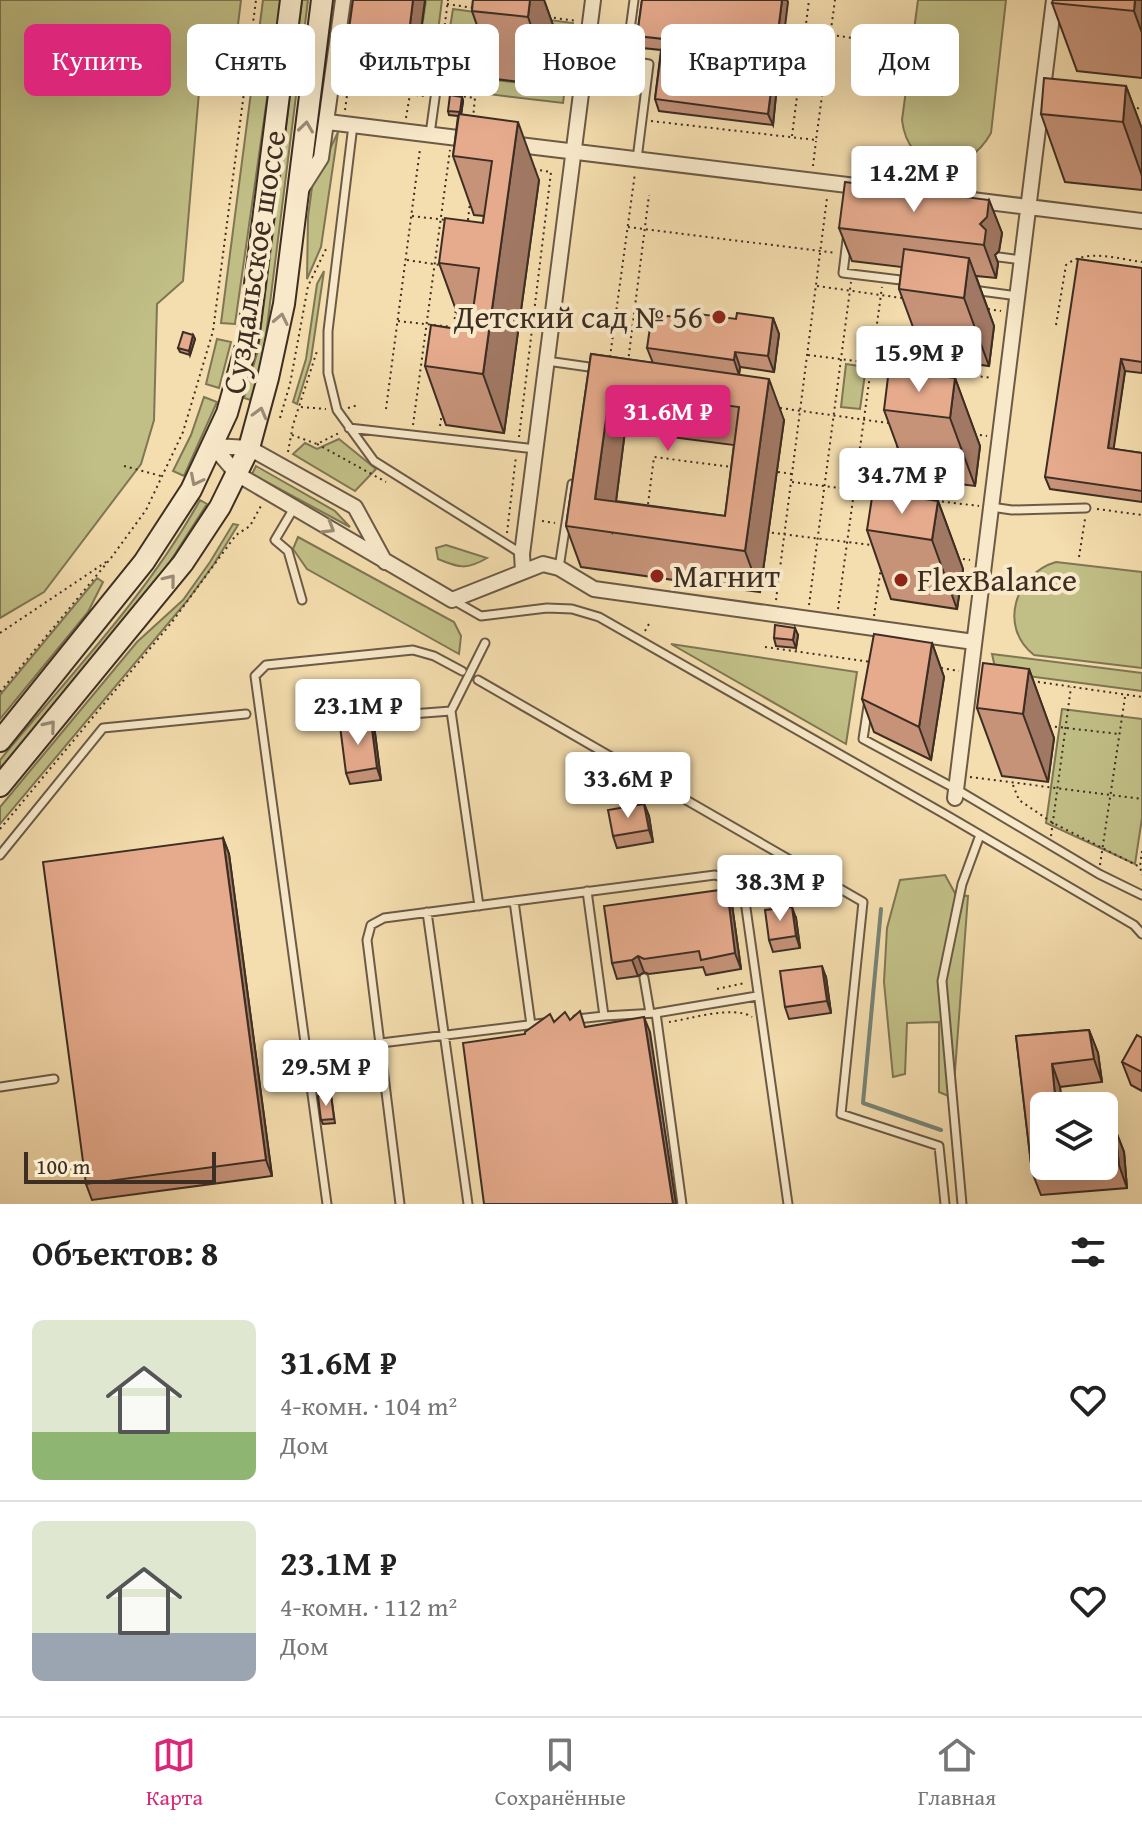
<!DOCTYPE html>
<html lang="ru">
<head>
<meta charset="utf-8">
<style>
  body { margin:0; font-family:"Gentium Book Plus",serif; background:#f2f2f2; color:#222; height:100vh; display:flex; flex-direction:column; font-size:30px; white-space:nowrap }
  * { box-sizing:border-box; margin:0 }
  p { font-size:26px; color:#767676 }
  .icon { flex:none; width:44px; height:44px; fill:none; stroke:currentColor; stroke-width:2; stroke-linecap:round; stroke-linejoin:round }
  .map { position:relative; height:1204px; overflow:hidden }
  .details { display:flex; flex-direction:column; background:#fff; flex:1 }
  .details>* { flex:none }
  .banner { position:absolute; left:24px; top:24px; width:1094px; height:72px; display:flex; gap:16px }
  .buttons { position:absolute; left:1030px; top:1092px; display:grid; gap:16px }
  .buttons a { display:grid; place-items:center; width:88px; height:88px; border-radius:12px; background:#fff; box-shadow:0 8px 32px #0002; font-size:40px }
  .scale { position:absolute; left:24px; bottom:20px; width:192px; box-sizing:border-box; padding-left:8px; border:4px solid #3d2e24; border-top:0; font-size:22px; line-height:28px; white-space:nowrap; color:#3d2e24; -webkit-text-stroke:6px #f8e9ca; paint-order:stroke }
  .price { position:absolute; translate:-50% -68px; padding:0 18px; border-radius:8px; background:#fff; color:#222; font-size:26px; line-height:52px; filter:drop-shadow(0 2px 4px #0008) }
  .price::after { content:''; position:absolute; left:50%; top:48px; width:24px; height:18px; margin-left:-12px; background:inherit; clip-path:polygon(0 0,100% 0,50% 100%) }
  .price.current { background:#db2777; color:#fff }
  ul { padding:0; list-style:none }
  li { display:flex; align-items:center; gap:24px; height:200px; padding:0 32px }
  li+li { border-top:2px solid #e0e0e0 }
  li span { display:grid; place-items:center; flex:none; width:224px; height:160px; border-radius:12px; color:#555 }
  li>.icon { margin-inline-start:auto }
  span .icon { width:96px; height:96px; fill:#fffc; stroke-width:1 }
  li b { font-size:34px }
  h2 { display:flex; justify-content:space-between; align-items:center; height:96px; padding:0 32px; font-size:34px }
  .chip { padding:0 28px; border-radius:12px; background:#fff; box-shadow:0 8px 32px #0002; font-size:28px; line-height:72px }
  .chip.current { background:#db2777; color:#fff }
  .dock { display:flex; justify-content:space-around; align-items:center; height:112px; border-top:2px solid #e0e0e0; background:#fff; font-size:22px; color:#767676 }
  .dock a { display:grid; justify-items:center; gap:4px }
  .dock .current { color:#db2777 }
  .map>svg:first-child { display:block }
</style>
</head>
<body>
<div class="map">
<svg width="1142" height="1204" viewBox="0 0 1142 1204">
  <rect width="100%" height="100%" fill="#f4ddae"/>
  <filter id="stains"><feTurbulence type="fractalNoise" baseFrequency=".0025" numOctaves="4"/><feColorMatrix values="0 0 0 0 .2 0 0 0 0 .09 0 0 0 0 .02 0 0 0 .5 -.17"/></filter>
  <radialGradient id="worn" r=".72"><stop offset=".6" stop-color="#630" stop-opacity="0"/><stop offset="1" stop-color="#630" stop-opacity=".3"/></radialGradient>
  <path fill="#c1bf86" stroke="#7f7655" stroke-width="2" d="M 0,0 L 241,0 L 233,65 L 199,92 L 183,281 L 157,304 L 154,420 L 141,464 L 44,592 L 0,618 Z
    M 263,0 L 281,0 L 235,324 L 221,323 Z
    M 302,0 L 308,0 L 264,351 L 251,400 L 244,398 L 258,350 Z
    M 426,0 L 442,0 L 437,39 L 429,39 L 423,85 L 429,86 L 429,91 L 413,89 Z
    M 918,0 L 1006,0 L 991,133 C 966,179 908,174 902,120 Z
    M 453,9 L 483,13 L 475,65 L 469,64 L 464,93 L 452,91 L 459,42 L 448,40 Z
    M 490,12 L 573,23 L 563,103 L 488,94 L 491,67 L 497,68 L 496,80 L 554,87 L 560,36 L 500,29 Z
    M 338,132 L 321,247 L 307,279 L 308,217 L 312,187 Z
    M 324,271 L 311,359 L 297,404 L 293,402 L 306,359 L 317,284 Z
    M 217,339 L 231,342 L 219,388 L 206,384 Z
    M 846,364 L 866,367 L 860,409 L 841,407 Z
    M 204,397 L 217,402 L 184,476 L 173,471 L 191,435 Z
    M 339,439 L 376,469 L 355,491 L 293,454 L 305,443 L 317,449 Z
    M 256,466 L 335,511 L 350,527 L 252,474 Z
    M 200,500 L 207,504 L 157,582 L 0,772 L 0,760 C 69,676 147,596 200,500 Z
    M 233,524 L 238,525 L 214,564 L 187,601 L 0,824 L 0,807 L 137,642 L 183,600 L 210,562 Z
    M 298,537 L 454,622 L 461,636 L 459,654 L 307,569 L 293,549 Z
    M 446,545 L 487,558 C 467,570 459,568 438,559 L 436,548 Z
    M 1056,562 L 1142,572 L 1142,668 L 1034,655 C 998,627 1015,574 1056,562 Z
    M 97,578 L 103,582 L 88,612 L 0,719 L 0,695 Z
    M 671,644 L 857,672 L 846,744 Z
    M 992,654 L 1142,673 L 1142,691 L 996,672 Z
    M 1062,709 L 1142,719 L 1142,818 L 1135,864 L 1046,823 Z
    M 945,875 L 956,895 L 968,896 L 953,1098 L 939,1092 L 939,1022 L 907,1023 L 905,1074 L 893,1077 L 884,982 L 887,928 L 900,880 Z"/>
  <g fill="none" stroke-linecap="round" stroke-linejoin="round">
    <path stroke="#768376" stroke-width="4" d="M 881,909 L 863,1103 L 941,1130"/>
    <g stroke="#6b5a46" stroke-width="11">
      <path id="service" d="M 634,0 L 626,60 L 649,64 L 637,159
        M 353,125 L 328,331 L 328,373 L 337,410 L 374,461 L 522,554
        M 430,134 L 443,40
        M 847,240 L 843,273 L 909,281
        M 999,257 L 1022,260
        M 973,290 L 1018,296
        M 547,361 L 596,368
        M 349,428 L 536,449
        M 991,507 L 1012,510 L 1086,508
        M 294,508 L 275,540 L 288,551 L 302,600
        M 559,568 L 572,484
        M 453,600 L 481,616 L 547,608 L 572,609 L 599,617 L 948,816 L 1134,925 L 1142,934
        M 478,680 L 863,902 L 841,1114 L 939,1146 L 945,1204
        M 868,706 L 863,739 L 956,789 L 1099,874 L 1142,895
        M 318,721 L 451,711
        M 0,855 L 103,728 L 246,714
        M 514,901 L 531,1025
        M 479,906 L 451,711 L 485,643
        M 427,912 L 468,1204
        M 644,978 L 650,1013
        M 656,1013 L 682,1204
        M 604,1016 L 656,1013 L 757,996
        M 577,1019 L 604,1016 L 587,891
        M 381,1043 L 544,1023
        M 0,1087 L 54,1079
        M 327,1204 L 255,676 L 266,665 L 413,650 L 434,656 L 462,671
        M 400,1204 L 367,940 L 371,925 L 384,918 L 715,875 L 737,882 L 744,894 L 788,1204
        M 962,1204 L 942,981 L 962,884 L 980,835"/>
    </g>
    <g stroke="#6b5a46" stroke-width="18">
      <path id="minor" d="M 328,122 L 474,140
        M 511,144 L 864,187
        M 300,191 L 321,158 L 343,0
        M 972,200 L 1142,221
        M 213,446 L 237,474 L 452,600 L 543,564 L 559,568 L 594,589 L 974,642
        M 213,446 L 249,448 L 355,507 L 385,562
        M 523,571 L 522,554 L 593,0
        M 955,798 L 1054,0"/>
    </g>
    <g stroke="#3d2e24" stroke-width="24">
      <path id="secondary" d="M 0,741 L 144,562 L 191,490 L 227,413 L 248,339 L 291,0
        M 0,786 L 183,563 L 220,507 L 249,448 L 268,378 L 284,304 L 322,0"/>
    </g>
    <path stroke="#3d2e24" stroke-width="2" stroke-dasharray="2 4" stroke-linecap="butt" d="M 447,4 L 474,8
      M 548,17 L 577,21
      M 444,31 L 448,0
      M 831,35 L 912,46
      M 716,70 L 821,85
      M 482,73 L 479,66 L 483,38
      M 398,93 L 425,96
      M 446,94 L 475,98 L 473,118
      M 1131,107 L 1142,109
      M 345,110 L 350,73
      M 406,118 L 410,94
      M 651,121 L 816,140 L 835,0
      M 792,136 L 809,0
      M 813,166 L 816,141
      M 412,216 L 446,220
      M 468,220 L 470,202
      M 628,227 L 836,253
      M 407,260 L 440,265
      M 817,286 L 902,298
      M 988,309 L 1001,311
      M 398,321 L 470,329
      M 1056,325 L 1066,265 C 1087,248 1118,259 1142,262
      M 453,331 L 456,309
      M 808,355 L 992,378
      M 610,357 L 635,173
      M 628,362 L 649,195
      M 907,373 L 913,327
      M 301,407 L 326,409
      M 348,408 L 358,405
      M 780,408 L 888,423
      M 386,409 L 420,149
      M 280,418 L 290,384 L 308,286 L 327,247
      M 413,425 L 450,150
      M 440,426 L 442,413
      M 974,434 L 987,436
      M 292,435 L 317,444 L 341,432
      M 519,437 L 551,172 L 533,169
      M 317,444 L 386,482
      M 288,452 L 293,425 L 317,351
      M 124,466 L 161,476
      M 778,472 L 792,474
      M 792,482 L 873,492
      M 892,495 L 897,446
      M 930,500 L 979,506
      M 648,504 L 654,457 L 732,467
      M 1097,509 L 1142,515
      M 542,521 L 555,523
      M 766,532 L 871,545
      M 507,533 L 516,456
      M 1079,557 L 1085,519
      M 957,558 L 970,560
      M 776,600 L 827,198
      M 809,605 L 851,282
      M 838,609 L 882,287
      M 874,616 L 881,567
      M 645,631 L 650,622
      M 0,633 L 109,560
      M 765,647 L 871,662
      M 941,668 L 959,671
      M 1032,681 L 1142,697
      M 0,692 L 111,558 L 146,510 L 183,432 L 213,331 L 256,0
      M 1049,726 L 1119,734
      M 970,777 L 1142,799
      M 1013,785 L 1019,800 L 1053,823 L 1140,867
      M 0,829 L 172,622 L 236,535 L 250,526 L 262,504
      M 1051,836 L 1071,687
      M 1142,851 L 1140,867 L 1142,875
      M 1100,865 L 1125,697
      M 717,989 L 745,983
      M 669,1022 C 690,1019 734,1005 752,1017"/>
    <use href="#service" stroke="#f8e9ca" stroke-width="7"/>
    <use href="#minor" stroke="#f8e9ca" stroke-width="14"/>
    <use href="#secondary" stroke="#f8e9ca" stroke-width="20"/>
  </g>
  <path fill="#c69379" stroke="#3d2e24" stroke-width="2" fill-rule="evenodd" d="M 353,0 L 425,0 L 413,89 L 354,81 L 345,58 Z
    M 473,0 L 544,0 L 558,39 L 552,86 L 496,79 L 472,11 Z
    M 642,0 L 787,0 L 781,59 L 699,49 L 696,74 L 772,83 L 776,95 L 773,125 L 659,111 L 655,99 L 661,50 L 642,48 L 637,36 Z
    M 1142,0 L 1142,78 L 1077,71 L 1052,3 Z
    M 1126,86 L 1142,129 L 1142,190 L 1065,182 L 1041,114 Z
    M 462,97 L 463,101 L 461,114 L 539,180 L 504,433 L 446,425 L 425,366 L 470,331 L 471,323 L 460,321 L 439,263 L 483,223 L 484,216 L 474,215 L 453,156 L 458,116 L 449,115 L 448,111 Z
    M 989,200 L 1002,233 L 999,251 L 995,255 L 998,263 L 996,278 L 976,276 L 994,326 L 989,366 L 924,357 L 899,289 L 902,267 L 852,261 L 839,228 Z
    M 1142,268 L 1142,373 L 1125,371 L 1113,449 L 1142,453 L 1142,502 L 1050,489 L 1045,477 Z
    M 773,318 L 779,334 L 774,372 L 740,367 L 739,375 L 784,420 L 760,592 L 581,567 L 566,526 L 591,354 L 653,363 L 647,348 L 698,320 ZM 625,431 L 734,445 L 725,516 L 616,501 Z
    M 193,335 L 195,339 L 190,355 L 180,352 L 178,348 Z
    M 955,378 L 980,446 L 975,486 L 909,478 L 884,410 Z
    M 938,501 L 963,569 L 957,609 L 891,599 L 867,530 Z
    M 798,635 L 796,648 L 776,646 L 774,638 Z
    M 932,643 L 944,677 L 931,760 L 874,732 L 862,699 Z
    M 1029,669 L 1054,738 L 1048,782 L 1002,776 L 977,708 Z
    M 375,733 L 381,780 L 350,784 L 346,773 Z
    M 644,804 L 649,816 L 653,842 L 617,848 L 613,836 Z
    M 223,838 L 229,854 L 272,1176 L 92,1200 L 86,1184 Z
    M 727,889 L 732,905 L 741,969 L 706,975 L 703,967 L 649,974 L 644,972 L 638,976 L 617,979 L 612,963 Z
    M 796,918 L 800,948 L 773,952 L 769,940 Z
    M 826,977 L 831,1013 L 789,1019 L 785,1007 Z
    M 1089,1030 L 1098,1053 L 1102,1082 L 1060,1087 L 1062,1106 L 1044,1106 L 1044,1166 L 1115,1129 L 1124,1152 L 1127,1188 L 1041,1195 L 1032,1172 L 1016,1036 Z
    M 1142,1038 L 1142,1091 L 1131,1085 L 1122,1062 Z
    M 331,1095 L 335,1123 L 323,1124 L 321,1120 Z"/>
  <path fill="#a17863" stroke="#3d2e24" stroke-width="2" d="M 413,0 L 425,0 L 413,89 L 405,66 Z
    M 530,0 L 544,0 L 558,39 L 552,86 L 528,17 Z
    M 782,0 L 787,0 L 788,2 L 781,59 L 776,48 Z
    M 1135,0 L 1142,0 L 1142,33 L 1134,11 Z
    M 695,37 L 699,49 L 694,85 L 690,73 Z
    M 772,83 L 776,95 L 773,125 L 768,114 Z
    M 1126,86 L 1142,129 L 1142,176 L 1123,122 Z
    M 462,97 L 463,101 L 461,116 L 460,112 Z
    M 518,122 L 539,180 L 504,433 L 483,374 Z
    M 989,200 L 1002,233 L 999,251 L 995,255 L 998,263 L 996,278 L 984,245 L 980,224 Z
    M 969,258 L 994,326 L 989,366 L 964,298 Z
    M 773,318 L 779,334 L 774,372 L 768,356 Z
    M 193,335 L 195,339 L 190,355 L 189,351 Z
    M 735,352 L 740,367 L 739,375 L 734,360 Z
    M 1121,359 L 1125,371 L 1112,460 L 1108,448 Z
    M 955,378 L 980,446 L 975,486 L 950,418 Z
    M 769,379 L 784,420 L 760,592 L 745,551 Z
    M 610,390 L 625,431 L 612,532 L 595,499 Z
    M 938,501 L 963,569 L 957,609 L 932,540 Z
    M 795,628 L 798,635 L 796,648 L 793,640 Z
    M 932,643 L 944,677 L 931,760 L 919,727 Z
    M 1029,669 L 1054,738 L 1048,782 L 1023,714 Z
    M 371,721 L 375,733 L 381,780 L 377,768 Z
    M 644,804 L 649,816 L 653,842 L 649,830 Z
    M 223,838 L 229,854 L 272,1176 L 266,1160 Z
    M 727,889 L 732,905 L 741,969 L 735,953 Z
    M 792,907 L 796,918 L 800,948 L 796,936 Z
    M 638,956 L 644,972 L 638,976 L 632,960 Z
    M 822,966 L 826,977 L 831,1013 L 827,1001 Z
    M 644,1017 L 650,1032 L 676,1204 L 673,1204 Z
    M 1089,1030 L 1098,1053 L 1102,1082 L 1094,1059 Z
    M 1052,1064 L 1060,1087 L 1062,1106 L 1056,1106 Z
    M 1115,1129 L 1124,1152 L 1127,1188 L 1119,1165 Z"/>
  <path fill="#e6ab8d" stroke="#3d2e24" stroke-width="2" fill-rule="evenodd" d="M 353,0 L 413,0 L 405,66 L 345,58 Z
    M 473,0 L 530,0 L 528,17 L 472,11 Z
    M 642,0 L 782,0 L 776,48 L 695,37 L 690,73 L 772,83 L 768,114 L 655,99 L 663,39 L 637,36 Z
    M 1053,0 L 1135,0 L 1134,11 L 1052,3 Z
    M 1044,78 L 1126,86 L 1123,122 L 1041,114 Z
    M 450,95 L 462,97 L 460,112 L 448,111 Z
    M 459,114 L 518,122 L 483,374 L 425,366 L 431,325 L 470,331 L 479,268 L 439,263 L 445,218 L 483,223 L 492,161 L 453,156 Z
    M 845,182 L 989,200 L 987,217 L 980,224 L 986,230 L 984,245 L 839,228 Z
    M 904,249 L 969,258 L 964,298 L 899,289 Z
    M 1078,259 L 1142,268 L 1142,362 L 1121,359 L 1108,448 L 1142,453 L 1142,491 L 1045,477 Z
    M 737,313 L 773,318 L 768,356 L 735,352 L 734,360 L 647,348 L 652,314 L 698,320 L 699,314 L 736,319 Z
    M 183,332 L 193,335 L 189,351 L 178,348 Z
    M 591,354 L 769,379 L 745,551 L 566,526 ZM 610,390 L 739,407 L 725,516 L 595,499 Z
    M 889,369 L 955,378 L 950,418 L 884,410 Z
    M 873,491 L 938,501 L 932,540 L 867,530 Z
    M 775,625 L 795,628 L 793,640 L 774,638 Z
    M 874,634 L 932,643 L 919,727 L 862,699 Z
    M 983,663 L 1029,669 L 1023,714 L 977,708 Z
    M 371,721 L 377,768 L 346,773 L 340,726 Z
    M 644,804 L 649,830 L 613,836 L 608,810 Z
    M 223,838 L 266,1160 L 86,1184 L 43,862 Z
    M 727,889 L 735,953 L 701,960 L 699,951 L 644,959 L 638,956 L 632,960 L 612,963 L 604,906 Z
    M 792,907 L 796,936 L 769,940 L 765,910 Z
    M 822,966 L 827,1001 L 785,1007 L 780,971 Z
    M 580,1011 L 585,1027 L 644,1017 L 673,1204 L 484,1204 L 463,1043 L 525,1034 L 525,1032 L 550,1014 L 554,1022 L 565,1012 L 570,1020 Z
    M 1089,1030 L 1094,1059 L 1052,1064 L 1056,1106 L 1044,1106 L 1044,1166 L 1102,1166 L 1032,1172 L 1016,1036 Z
    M 1137,1035 L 1142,1038 L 1142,1072 L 1122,1062 Z
    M 331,1095 L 334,1119 L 321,1120 L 318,1096 Z
    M 1115,1129 L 1119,1165 L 1104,1166 L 1104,1130 Z"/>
  <defs><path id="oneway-chevron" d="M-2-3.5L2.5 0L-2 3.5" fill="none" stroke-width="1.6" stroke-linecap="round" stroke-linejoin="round" transform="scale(2)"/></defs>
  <g stroke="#9a8c77">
    <use href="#oneway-chevron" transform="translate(306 127) rotate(-82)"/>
    <use href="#oneway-chevron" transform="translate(281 319) rotate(-78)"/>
    <use href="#oneway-chevron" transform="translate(260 413) rotate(-75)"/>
    <use href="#oneway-chevron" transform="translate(196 480) rotate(117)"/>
    <use href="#oneway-chevron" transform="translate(329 528) rotate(31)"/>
    <use href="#oneway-chevron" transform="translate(170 580) rotate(-51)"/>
    <use href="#oneway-chevron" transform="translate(50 726) rotate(-50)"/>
  </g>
  <g fill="#8f2418" stroke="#f8e9ca" stroke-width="3">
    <circle cx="719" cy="317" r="8"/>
    <circle cx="657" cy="576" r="8"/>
    <circle cx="901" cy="580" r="8"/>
  </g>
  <g text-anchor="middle" stroke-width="8" stroke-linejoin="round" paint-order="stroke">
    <g font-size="32" fill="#3d2e24" stroke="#f8e9ca">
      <text transform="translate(254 262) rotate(-81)" y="11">Суздальское шоссе</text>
    </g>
    <g font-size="32" fill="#3d2e24" stroke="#f8e9ca" text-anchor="start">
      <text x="703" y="328" text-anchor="end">Детский сад № 56</text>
      <text x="673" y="587">Магнит</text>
      <text x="917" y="591">FlexBalance</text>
    </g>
  </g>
  <rect width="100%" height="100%" filter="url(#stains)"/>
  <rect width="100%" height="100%" fill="url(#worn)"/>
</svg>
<div class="buttons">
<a><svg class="icon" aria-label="layers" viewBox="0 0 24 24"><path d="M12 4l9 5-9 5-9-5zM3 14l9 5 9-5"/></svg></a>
</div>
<div class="scale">100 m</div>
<b class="price" style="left:914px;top:214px">14.2M ₽</b>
<b class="price" style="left:919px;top:394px">15.9M ₽</b>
<b class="price current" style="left:668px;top:453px">31.6M ₽</b>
<b class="price" style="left:902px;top:516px">34.7M ₽</b>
<b class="price" style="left:358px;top:747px">23.1M ₽</b>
<b class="price" style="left:628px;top:820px">33.6M ₽</b>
<b class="price" style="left:780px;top:923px">38.3M ₽</b>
<b class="price" style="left:326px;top:1108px">29.5M ₽</b>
<div class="banner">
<a class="chip current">Купить</a>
<a class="chip">Снять</a>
<a class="chip">Фильтры</a>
<a class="chip">Новое</a>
<a class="chip">Квартира</a>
<a class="chip">Дом</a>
</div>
</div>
<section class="details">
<h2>Объектов: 8<svg class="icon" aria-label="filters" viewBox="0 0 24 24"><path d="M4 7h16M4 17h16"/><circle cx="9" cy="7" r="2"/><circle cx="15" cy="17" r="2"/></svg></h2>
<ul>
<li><span style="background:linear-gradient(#dfe7d0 70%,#8fb573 0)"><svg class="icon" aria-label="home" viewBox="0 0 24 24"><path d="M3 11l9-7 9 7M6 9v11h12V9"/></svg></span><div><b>31.6M ₽</b><p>4-комн. · 104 m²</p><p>Дом</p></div><svg class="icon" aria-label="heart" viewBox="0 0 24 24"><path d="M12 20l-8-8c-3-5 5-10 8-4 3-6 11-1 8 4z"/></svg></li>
<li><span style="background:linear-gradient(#dfe7d0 70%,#9aa5b1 0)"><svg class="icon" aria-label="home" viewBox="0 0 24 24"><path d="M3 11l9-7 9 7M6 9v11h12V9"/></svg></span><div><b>23.1M ₽</b><p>4-комн. · 112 m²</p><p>Дом</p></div><svg class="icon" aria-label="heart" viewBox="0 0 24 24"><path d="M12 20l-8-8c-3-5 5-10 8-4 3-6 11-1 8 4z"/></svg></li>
</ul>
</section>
<nav class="dock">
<a class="current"><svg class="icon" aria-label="map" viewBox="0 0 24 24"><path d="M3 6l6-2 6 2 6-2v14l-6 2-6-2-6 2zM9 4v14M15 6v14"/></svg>Карта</a>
<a><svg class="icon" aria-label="saved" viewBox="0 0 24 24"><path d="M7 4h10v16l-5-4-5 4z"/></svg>Сохранённые</a>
<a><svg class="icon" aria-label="home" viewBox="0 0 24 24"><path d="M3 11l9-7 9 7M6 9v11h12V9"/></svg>Главная</a>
</nav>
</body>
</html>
